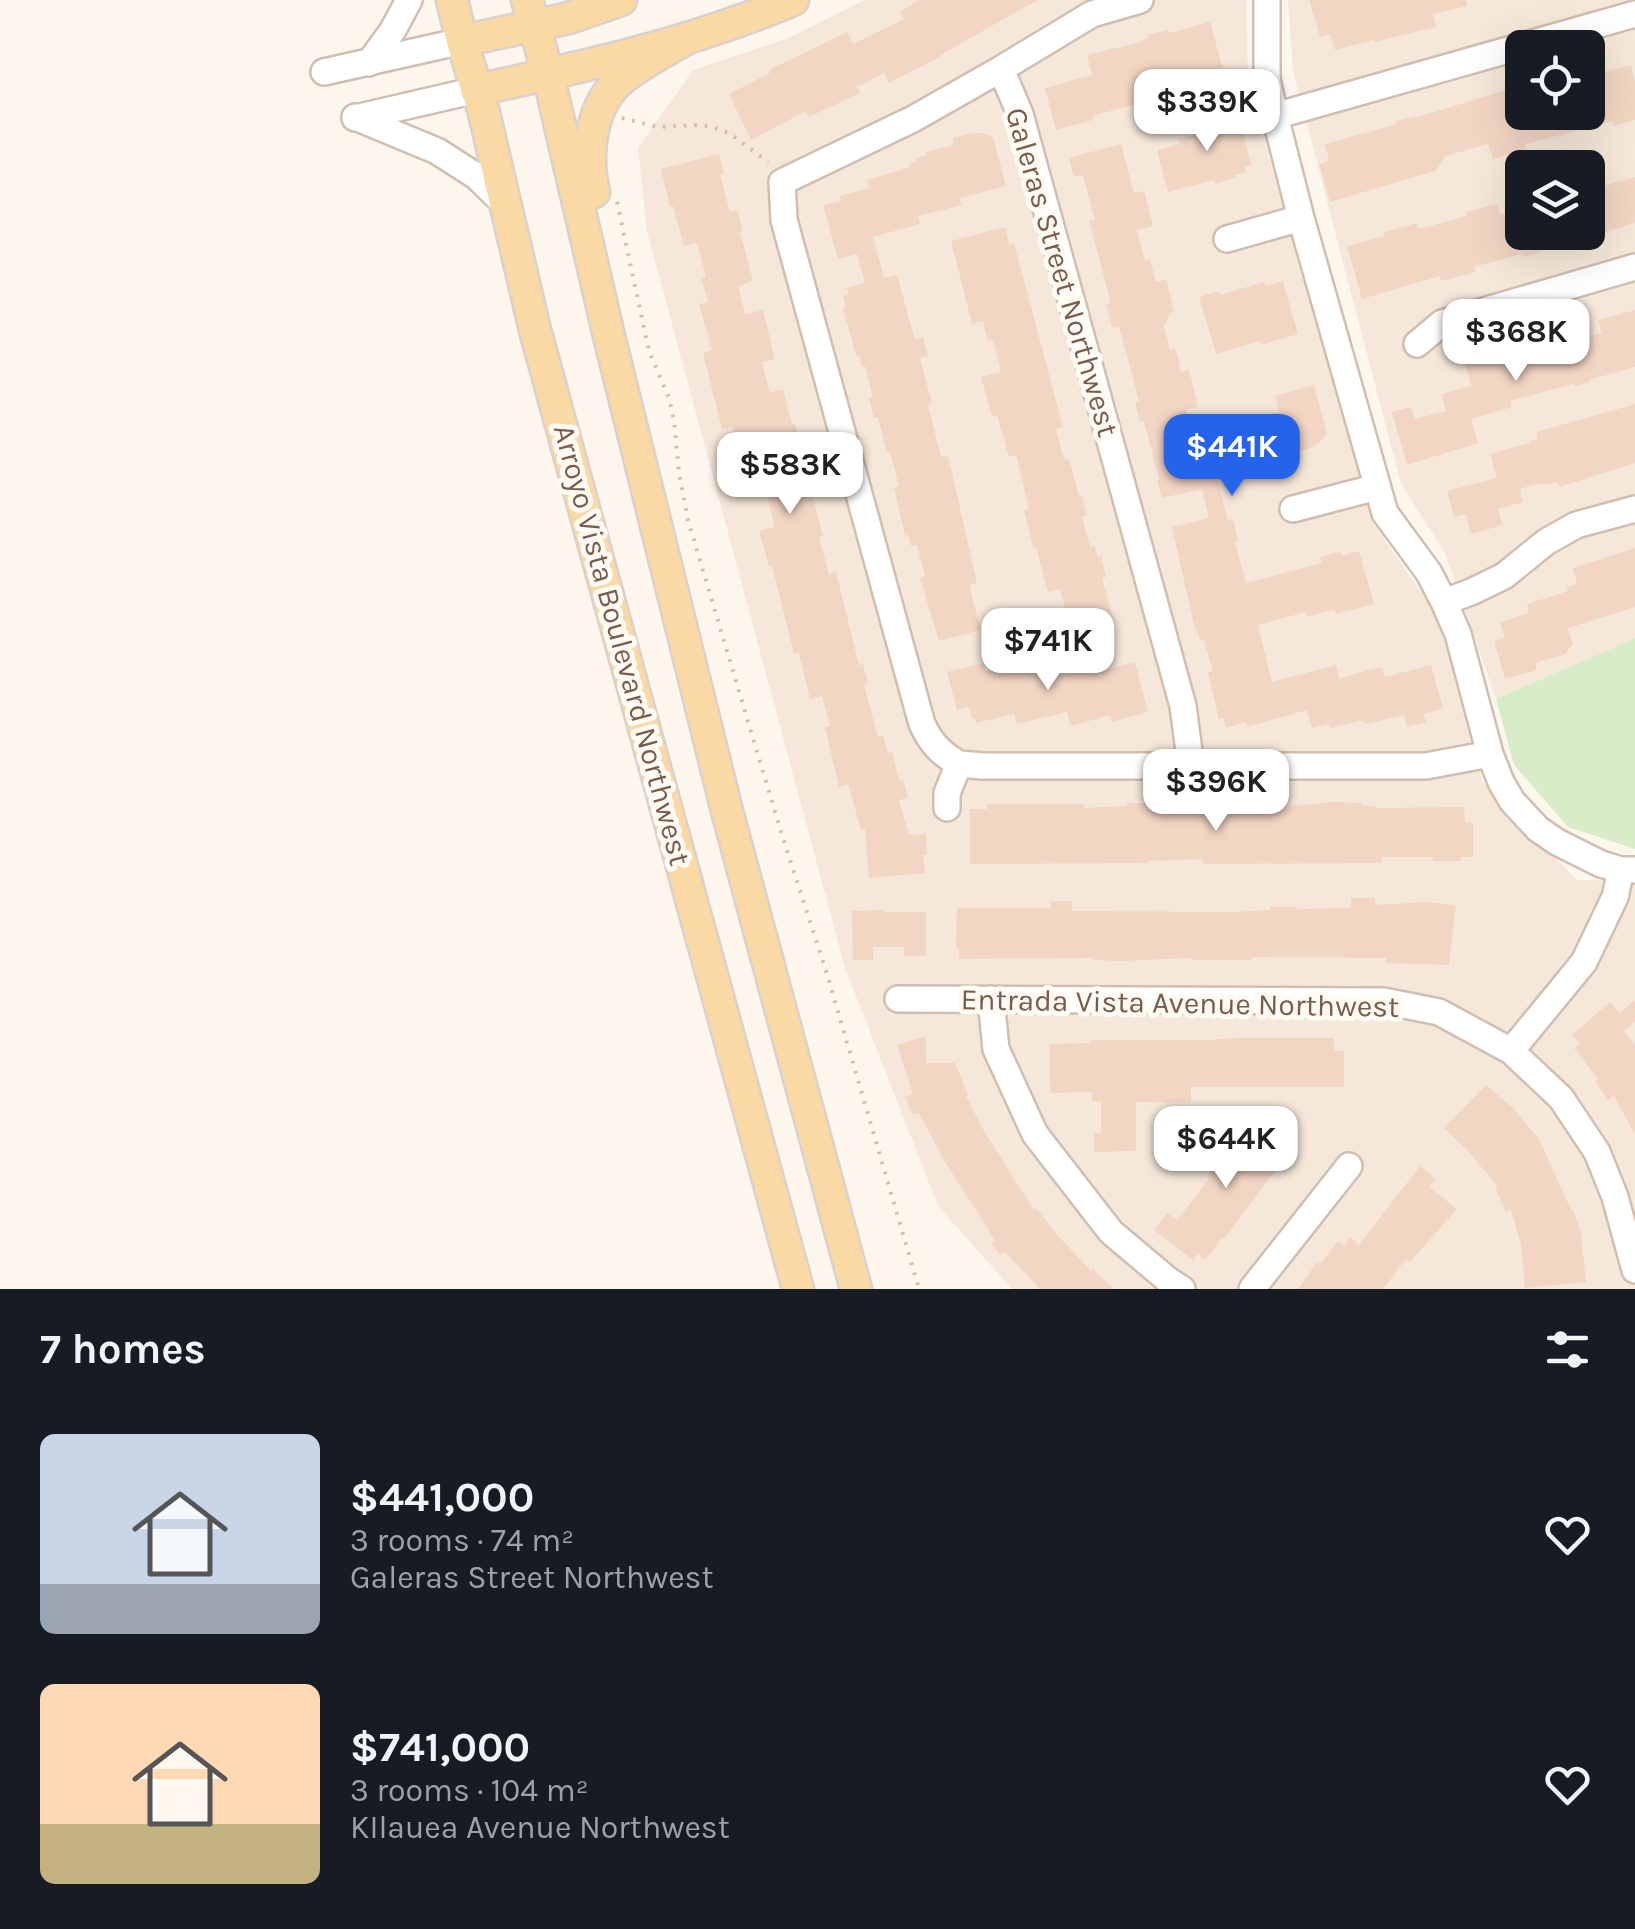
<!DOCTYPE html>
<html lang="en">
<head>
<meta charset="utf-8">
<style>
  body { margin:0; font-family:Karla,sans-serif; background:#20242c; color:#f1f3f6; height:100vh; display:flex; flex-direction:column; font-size:38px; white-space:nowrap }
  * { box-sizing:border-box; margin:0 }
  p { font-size:32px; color:#9ea1a6 }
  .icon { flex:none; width:55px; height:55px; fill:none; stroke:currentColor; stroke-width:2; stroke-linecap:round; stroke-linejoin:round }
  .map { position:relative; height:1289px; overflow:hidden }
  .panel { display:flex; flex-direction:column; background:#171b24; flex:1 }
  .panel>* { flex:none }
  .fabs { position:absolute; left:1505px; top:30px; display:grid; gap:20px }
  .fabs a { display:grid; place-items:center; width:100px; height:100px; border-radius:15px; background:#171b24; box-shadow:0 10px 40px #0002; font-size:50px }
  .price { position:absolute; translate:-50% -85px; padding:0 22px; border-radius:20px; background:#fff; color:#222; font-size:32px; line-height:65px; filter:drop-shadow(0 2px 5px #0008) }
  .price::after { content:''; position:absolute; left:50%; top:60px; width:30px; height:22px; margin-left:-15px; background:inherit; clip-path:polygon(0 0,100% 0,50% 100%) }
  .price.selected { background:#2563eb; color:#fff }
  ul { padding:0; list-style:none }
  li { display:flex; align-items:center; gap:30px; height:250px; padding:0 40px }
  li span { display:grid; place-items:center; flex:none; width:280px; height:200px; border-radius:15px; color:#555 }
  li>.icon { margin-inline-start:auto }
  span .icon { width:120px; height:120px; fill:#fffc; stroke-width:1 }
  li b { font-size:42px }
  h2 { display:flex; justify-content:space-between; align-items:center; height:120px; padding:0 40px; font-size:42px }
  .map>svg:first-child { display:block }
</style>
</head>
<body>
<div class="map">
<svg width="1635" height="1289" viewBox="0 0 1635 1289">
  <rect width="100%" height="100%" fill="#fdf6ec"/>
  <path fill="#f5e8da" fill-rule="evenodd" d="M 865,0 L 1246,0 L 1248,77 L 1300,271 L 1385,541 L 1438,616 L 1482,781 L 1577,880 L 1635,881 L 1635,1289 L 1012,1289 L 938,1206 L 845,968 L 647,231 L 638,148 L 693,70 L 789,38 Z
    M 1288,0 L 1635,0 L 1635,638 L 1496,699 L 1445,553 L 1401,484 L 1293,71 ZM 1522,48 L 1588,48 L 1588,112 L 1522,112 ZM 1522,168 L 1588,168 L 1588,232 L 1522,232 Z"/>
  <path fill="#d8ecc9" d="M 1635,638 L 1635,849 L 1568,827 L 1514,765 L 1496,699 Z"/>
  <path fill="#f3d5c3" d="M 919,0 L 1038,0 L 947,51 L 936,59 L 889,83 L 884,73 L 857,87 L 860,93 L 809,117 L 806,111 L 751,140 L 729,94 L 770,73 L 769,70 L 847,32 L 853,44 L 904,19 L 900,12 Z
    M 1309,0 L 1466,0 L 1467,6 L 1433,14 L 1436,27 L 1374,42 L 1373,40 L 1335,50 L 1330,34 L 1320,37 Z
    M 1210,22 L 1223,69 L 1181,81 L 1183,87 L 1136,100 L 1137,104 L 1092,116 L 1093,120 L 1056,130 L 1045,88 L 1092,75 L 1087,55 L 1137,43 L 1148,38 L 1147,35 L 1168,30 L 1169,33 Z
    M 1631,65 L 1635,80 L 1635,120 L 1614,126 L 1612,121 L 1525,144 L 1527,149 L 1493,159 L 1488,144 L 1446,156 L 1435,171 L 1330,202 L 1319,164 L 1329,161 L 1325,144 L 1397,124 L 1396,121 L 1428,114 L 1509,89 L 1516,112 L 1588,112 L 1588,76 Z
    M 1237,107 L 1251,165 L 1245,167 L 1246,172 L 1235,175 L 1236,178 L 1215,184 L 1214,180 L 1168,192 L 1157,150 L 1180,144 L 1178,139 L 1202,133 L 1200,126 L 1218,122 L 1216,113 Z
    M 972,133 L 981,133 L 993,137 L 1006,186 L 960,198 L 962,205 L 918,216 L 920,224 L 873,237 L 884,278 L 897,275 L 915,340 L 923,337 L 928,356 L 920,358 L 932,404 L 928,405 L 941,457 L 948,455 L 977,583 L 969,585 L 981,630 L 939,641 L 920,578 L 925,576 L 917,545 L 911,546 L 908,535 L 905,536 L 894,487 L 899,486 L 890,452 L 887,453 L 878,417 L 874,418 L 869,398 L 873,397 L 865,366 L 862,367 L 859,356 L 856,356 L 843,308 L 846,307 L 843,296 L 849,294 L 847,288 L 865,283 L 857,254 L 838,259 L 823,205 L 841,201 L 840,196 L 869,188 L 867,180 L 911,167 L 910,163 L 916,162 L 915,159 L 927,155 L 926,152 L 953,145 L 953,138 Z
    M 1121,144 L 1134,193 L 1144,191 L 1153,226 L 1137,230 L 1145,261 L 1150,260 L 1156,282 L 1166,279 L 1174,312 L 1170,313 L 1164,326 L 1170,350 L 1176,349 L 1181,372 L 1189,370 L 1198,407 L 1186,410 L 1194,440 L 1199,439 L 1205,460 L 1238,452 L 1230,425 L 1279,412 L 1275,396 L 1314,385 L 1327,434 L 1319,443 L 1311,448 L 1216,474 L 1228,520 L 1233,519 L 1238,541 L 1235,542 L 1246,583 L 1322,563 L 1320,557 L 1340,552 L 1342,556 L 1359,551 L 1374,604 L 1336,614 L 1335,609 L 1307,617 L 1306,612 L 1258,625 L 1272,682 L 1336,665 L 1339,678 L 1382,667 L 1385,677 L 1431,665 L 1443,708 L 1424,714 L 1426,722 L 1407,727 L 1404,715 L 1365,724 L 1364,720 L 1330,728 L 1329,724 L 1312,728 L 1307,710 L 1247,727 L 1246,722 L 1226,728 L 1223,718 L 1219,719 L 1208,672 L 1213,671 L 1204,640 L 1200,640 L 1197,629 L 1195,630 L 1172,527 L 1209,518 L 1202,489 L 1162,498 L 1157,480 L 1159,479 L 1144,421 L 1140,422 L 1135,402 L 1139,401 L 1119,326 L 1112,328 L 1106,304 L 1111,303 L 1089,221 L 1095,220 L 1083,175 L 1074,177 L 1069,158 Z
    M 719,154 L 724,174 L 720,175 L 730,212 L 737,210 L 743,231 L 740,232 L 753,281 L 738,286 L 745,314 L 763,310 L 775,359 L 762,362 L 770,393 L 783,389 L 792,424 L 795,423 L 800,443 L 798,444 L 823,536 L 819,537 L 829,574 L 836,572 L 859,665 L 863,664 L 868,684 L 864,685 L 878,737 L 883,735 L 888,753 L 892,752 L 899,780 L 903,779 L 908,798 L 899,800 L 909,835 L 926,834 L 927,855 L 923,855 L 925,873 L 869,878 L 865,829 L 861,830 L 848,784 L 839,787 L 825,727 L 830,726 L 822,696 L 810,699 L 799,653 L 794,654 L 772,566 L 769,566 L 759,531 L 775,527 L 766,493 L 760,494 L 754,471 L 746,474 L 733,426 L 722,429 L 703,353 L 712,350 L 699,304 L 708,302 L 701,278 L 706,277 L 697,243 L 684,246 L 673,206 L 670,206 L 661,169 Z
    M 1635,177 L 1635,223 L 1588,237 L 1588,190 Z
    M 1497,204 L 1500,215 L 1522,208 L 1522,232 L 1572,232 L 1573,237 L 1540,247 L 1541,252 L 1523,257 L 1522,254 L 1474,267 L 1476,272 L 1441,281 L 1440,276 L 1362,299 L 1347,246 L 1385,236 L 1384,232 L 1417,223 L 1419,229 L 1466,216 L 1465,212 Z
    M 1005,227 L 1009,244 L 1014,243 L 1063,427 L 1056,429 L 1064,460 L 1069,459 L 1079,496 L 1082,496 L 1087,516 L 1082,517 L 1090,547 L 1095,546 L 1098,557 L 1101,556 L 1106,577 L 1102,578 L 1114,622 L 1072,633 L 1060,589 L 1048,592 L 1036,547 L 1033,548 L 1024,510 L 1029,509 L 1016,455 L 1009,457 L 997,415 L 992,416 L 981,377 L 1001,372 L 993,340 L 988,341 L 983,321 L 972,324 L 951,241 Z
    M 1283,281 L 1298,334 L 1261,345 L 1260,341 L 1216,354 L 1199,297 L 1219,291 L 1220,295 L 1264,282 L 1266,286 Z
    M 1635,310 L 1635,367 L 1589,380 L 1590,382 L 1574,386 L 1573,384 L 1510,401 L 1512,407 L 1471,419 L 1478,443 L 1407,465 L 1392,412 L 1411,407 L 1415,419 L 1446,411 L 1441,394 L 1471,386 L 1465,363 L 1505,352 L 1504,346 L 1522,341 L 1524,346 L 1566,335 L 1567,343 L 1602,333 L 1598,320 Z
    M 1635,404 L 1635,463 L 1559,487 L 1557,482 L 1547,485 L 1541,483 L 1520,489 L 1523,502 L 1498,509 L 1503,525 L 1471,534 L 1466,514 L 1454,517 L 1447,491 L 1497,478 L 1490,454 L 1530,443 L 1530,441 L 1538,439 L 1536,432 Z
    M 1635,548 L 1635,607 L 1568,628 L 1573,644 L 1565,654 L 1535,663 L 1537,670 L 1505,679 L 1494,641 L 1505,638 L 1500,622 L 1529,613 L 1527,604 L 1568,591 L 1567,587 L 1577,584 L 1573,568 Z
    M 1036,656 L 1042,680 L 1088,668 L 1090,674 L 1135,662 L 1148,712 L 1112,722 L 1110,715 L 1071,726 L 1067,712 L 1017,724 L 1014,714 L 976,723 L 975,718 L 972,719 L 969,707 L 957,710 L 947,672 L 983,663 L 985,671 Z
    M 1127,803 L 1174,803 L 1174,805 L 1270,803 L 1270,806 L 1282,807 L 1334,802 L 1363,803 L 1363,806 L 1375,806 L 1375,808 L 1464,807 L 1465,822 L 1473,822 L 1473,857 L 1461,857 L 1461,861 L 1433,861 L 1433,857 L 1382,857 L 1382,863 L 1203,864 L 1203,859 L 1149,861 L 1149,863 L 970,864 L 970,809 L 987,809 L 987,804 L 1084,804 L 1084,808 L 1127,806 Z
    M 1351,898 L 1375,898 L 1375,905 L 1425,902 L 1456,905 L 1449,965 L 1386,963 L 1386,958 L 1252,957 L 1252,960 L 1192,960 L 1192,958 L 1118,961 L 1093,960 L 1093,958 L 959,959 L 959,949 L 956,949 L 957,908 L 1051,908 L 1051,901 L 1072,901 L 1072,911 L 1231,912 L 1270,910 L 1270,907 L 1297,907 L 1297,909 L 1351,908 Z
    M 883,910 L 883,912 L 926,912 L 926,956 L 904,956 L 904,947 L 873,947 L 873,960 L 853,960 L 852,911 Z
    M 1635,1000 L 1635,1022 L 1624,1031 L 1635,1046 L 1635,1135 L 1614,1096 L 1608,1100 L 1595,1081 L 1598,1079 L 1574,1048 L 1580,1043 L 1572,1035 L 1610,1002 L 1620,1013 Z
    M 926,1036 L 926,1063 L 955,1063 L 968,1095 L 966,1096 L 985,1133 L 1034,1210 L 1036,1208 L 1059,1237 L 1091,1271 L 1093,1269 L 1114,1289 L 1040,1289 L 1005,1252 L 1001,1255 L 991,1243 L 995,1240 L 945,1162 L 919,1113 L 913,1115 L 905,1097 L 913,1094 L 897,1045 Z
    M 1236,1038 L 1334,1038 L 1334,1051 L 1344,1051 L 1344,1087 L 1191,1087 L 1191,1102 L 1136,1102 L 1136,1151 L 1094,1152 L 1094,1133 L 1101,1133 L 1101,1101 L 1092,1101 L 1092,1092 L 1050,1093 L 1049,1044 L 1091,1043 L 1091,1040 L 1210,1040 Z
    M 1486,1085 L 1513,1108 L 1539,1139 L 1571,1210 L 1573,1209 L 1581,1234 L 1586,1282 L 1525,1288 L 1521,1244 L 1511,1210 L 1506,1212 L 1495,1188 L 1498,1187 L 1469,1152 L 1444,1128 Z
    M 1251,1119 L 1289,1151 L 1282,1160 L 1284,1162 L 1269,1179 L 1224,1239 L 1222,1238 L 1205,1260 L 1198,1254 L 1193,1260 L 1154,1230 L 1167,1213 L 1177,1220 L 1209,1179 L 1207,1177 L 1216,1165 L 1211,1161 L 1227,1140 L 1224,1138 L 1239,1120 L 1246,1126 Z
    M 1420,1166 L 1436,1179 L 1429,1187 L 1457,1209 L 1410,1262 L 1406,1259 L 1383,1289 L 1298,1289 L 1317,1262 L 1320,1264 L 1338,1241 L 1344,1246 L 1350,1238 L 1359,1245 Z"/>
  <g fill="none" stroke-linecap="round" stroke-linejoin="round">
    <g stroke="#d1beb0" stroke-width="30">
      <path id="minor" d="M 1267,0 L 1267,79 L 1275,116 L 1301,218 L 1385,513 L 1429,573 L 1444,602 L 1458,634 L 1490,754 L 1501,782 L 1512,801 L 1538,829 L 1557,842 L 1601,864 L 1621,870 L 1635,870
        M 369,63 L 393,30 L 409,0
        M 1001,69 L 1020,114 L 1183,706 L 1191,766
        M 324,72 L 462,41
        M 1275,116 L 1635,14
        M 355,117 L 437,151 L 476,176 L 507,206
        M 355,118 L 476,90
        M 1227,239 L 1301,218
        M 1417,344 L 1442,323 L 1635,267
        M 1293,509 L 1377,487
        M 1444,602 L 1471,592 L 1504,576 L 1546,542 L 1576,525 L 1635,509
        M 959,764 L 983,766 L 1426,766 L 1490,754
        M 947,808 L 947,793 L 959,764 C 940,753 931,743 922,724 L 784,220 L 782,182 L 913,119 L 1001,69 L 1092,14 L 1140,0
        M 898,999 L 1384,1001 L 1439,1012 L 1511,1051 L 1561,1098 L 1597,1152 L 1615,1197 L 1635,1270
        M 991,999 L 996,1049 L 1035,1134 L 1111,1232 L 1168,1280 L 1182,1289
        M 1511,1051 L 1584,962 L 1615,897 L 1621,870
        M 1252,1289 L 1349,1166"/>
    </g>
    <g stroke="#dad1cd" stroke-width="35">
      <path id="major" d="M 452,0 L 462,41 L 484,113 L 535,330 L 798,1289
        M 527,0 L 548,74 L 609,336 L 727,811 L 856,1289
        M 462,41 L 569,18 L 621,0
        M 476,90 C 583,67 692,43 793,0
        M 594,192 C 585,154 590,103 624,77 C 642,63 664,52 684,40"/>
    </g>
    <path stroke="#d9b8a5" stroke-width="4" stroke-dasharray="2.5 8" stroke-linecap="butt" d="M 622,118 L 658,127 L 699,125 L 713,127 L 729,133 L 768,162
      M 617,202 L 649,351 L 669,398 L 674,420 L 679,473 L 688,520 L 781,832 L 827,974 L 919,1289"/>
    <use href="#minor" stroke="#fff" stroke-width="25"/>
    <use href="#major" stroke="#fbd9a5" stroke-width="30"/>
  </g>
  <g text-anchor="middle" stroke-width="10" stroke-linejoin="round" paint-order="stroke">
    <g font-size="30" fill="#7a5c4d" stroke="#fffaf3">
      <text transform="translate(1062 272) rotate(74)" y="10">Galeras Street Northwest</text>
      <text transform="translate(622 645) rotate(75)" y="10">Arroyo Vista Boulevard Northwest</text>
      <text transform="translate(1180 1003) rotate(1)" y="10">Entrada Vista Avenue Northwest</text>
    </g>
  </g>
</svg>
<div class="fabs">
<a><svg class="icon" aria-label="locate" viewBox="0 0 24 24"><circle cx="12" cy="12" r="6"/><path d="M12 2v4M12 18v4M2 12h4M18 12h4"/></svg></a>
<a><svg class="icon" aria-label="layers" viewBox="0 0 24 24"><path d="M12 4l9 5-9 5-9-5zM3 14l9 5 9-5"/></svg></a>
</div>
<b class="price" style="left:1207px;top:154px">$339K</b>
<b class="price" style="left:1516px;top:384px">$368K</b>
<b class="price selected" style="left:1232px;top:499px">$441K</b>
<b class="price" style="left:790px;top:517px">$583K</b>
<b class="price" style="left:1048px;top:693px">$741K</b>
<b class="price" style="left:1216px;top:834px">$396K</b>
<b class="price" style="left:1226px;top:1191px">$644K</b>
</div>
<section class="panel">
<h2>7 homes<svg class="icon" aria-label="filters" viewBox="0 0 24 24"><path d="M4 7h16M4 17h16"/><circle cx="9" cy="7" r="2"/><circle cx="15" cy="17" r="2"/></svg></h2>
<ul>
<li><span style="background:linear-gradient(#c9d6e8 75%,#9aa5b1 0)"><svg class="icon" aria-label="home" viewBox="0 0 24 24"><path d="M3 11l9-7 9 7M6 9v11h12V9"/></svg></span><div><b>$441,000</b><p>3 rooms · 74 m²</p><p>Galeras Street Northwest</p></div><svg class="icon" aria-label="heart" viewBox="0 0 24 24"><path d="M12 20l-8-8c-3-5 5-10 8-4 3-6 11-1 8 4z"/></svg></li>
<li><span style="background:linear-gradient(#ffd9b3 70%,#c2b280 0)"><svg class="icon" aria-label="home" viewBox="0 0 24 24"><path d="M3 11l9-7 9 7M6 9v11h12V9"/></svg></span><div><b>$741,000</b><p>3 rooms · 104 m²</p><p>KIlauea Avenue Northwest</p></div><svg class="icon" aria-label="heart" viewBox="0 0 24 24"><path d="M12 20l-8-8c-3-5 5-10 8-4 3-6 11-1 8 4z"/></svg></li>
</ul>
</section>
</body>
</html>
